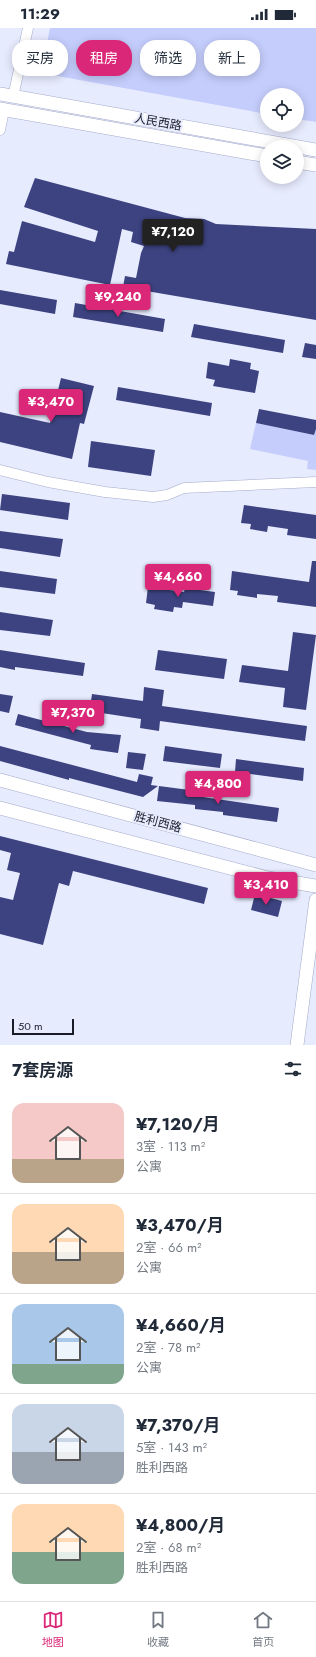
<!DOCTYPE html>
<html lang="zh">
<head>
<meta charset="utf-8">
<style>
  body { margin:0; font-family:Jost,"Noto Sans SC",sans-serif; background:#f2f2f3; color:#1f2937; height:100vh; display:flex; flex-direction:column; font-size:15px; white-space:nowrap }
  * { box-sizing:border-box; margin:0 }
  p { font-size:13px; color:#747a83 }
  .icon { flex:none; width:22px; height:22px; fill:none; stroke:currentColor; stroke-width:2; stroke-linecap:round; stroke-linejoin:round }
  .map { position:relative; height:1017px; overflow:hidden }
  .details { display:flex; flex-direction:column; background:#fff; flex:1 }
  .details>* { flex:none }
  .banner { position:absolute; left:12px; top:12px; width:292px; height:36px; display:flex; gap:8px }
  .tools { position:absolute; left:260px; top:60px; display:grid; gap:8px }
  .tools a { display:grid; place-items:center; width:44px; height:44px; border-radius:50%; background:#fff; box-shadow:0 2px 10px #0003; font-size:20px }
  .scale { position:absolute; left:12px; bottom:10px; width:62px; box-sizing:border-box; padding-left:4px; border:2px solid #191b26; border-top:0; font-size:11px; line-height:14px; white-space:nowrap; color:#191b26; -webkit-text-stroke:3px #e7ebfe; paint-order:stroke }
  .price { position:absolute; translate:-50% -34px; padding:0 9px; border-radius:4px; background:#db2777; color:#fff; font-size:13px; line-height:26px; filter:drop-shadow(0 1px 2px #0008) }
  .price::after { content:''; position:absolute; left:50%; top:24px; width:12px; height:9px; margin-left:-6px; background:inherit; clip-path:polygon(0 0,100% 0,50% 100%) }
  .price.current { background:#222; color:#fff }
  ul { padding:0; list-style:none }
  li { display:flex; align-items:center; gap:12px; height:100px; padding:0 12px }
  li+li { border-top:1px solid #e0e1e3 }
  li span { display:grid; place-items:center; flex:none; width:112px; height:80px; border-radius:12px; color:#555 }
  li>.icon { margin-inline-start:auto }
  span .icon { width:48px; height:48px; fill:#fffc; stroke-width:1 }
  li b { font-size:17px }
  h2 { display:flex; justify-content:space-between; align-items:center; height:48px; padding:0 12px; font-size:17px }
  .tag { padding:0 14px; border-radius:16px; background:#fff; box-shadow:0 2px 10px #0003; font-size:14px; line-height:36px }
  .tag.current { background:#db2777; color:#fff }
  .status { display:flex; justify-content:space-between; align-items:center; height:28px; padding:0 20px; background:#fff; direction:ltr }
  .status svg { height:11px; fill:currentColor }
  .menu { display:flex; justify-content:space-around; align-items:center; height:56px; border-top:1px solid #e0e1e3; background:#fff; font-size:11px; color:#747a83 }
  .menu a { display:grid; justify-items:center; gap:2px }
  .menu .current { color:#db2777 }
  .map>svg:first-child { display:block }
</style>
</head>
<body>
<div class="status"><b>11:29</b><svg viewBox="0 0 49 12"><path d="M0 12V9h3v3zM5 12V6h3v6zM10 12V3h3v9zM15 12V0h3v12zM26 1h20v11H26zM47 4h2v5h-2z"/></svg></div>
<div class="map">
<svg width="316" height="1017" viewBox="0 0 316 1017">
  <rect width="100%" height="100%" fill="#e7ebfe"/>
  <path fill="#c5cdfc" d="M 50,0 L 316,0 L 316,94 L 297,91 L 297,67 L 267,67 L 267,86 L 41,45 Z
    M 256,395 L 314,407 L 316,401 L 316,442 L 307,441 L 308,433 L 250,421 Z"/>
  <path fill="#3d4381" d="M 35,150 L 185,190 L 204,191 L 216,196 L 316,201 L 316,292 L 123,259 L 125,248 L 136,250 L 141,225 L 144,218 L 131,214 L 133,204 L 122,201 L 110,257 L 6,236 L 9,223 L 14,224 L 22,193 L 95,214 L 98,203 L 24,179 Z
    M 0,262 L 57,272 L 55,286 L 0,276 Z
    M 75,275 L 165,291 L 163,304 L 73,289 Z
    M 194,296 L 285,312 L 283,325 L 191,309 Z
    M 305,315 L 316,317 L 316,331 L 302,329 Z
    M 230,331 L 251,335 L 250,341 L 259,343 L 255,365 L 213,358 L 215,352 L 206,350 L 208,334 L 229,338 Z
    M 61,350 L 94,358 L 84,396 L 80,395 L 72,431 L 0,414 L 0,384 L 50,395 Z
    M 118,359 L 212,375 L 210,388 L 116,372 Z
    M 259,381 L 316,392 L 316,401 L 314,407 L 256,395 Z
    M 91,413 L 155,422 L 151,448 L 88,439 Z
    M 2,466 L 70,475 L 68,492 L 0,482 Z
    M 244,477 L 316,487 L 316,511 L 287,507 L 288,501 L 268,498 L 267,504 L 250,501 L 251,496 L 241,495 Z
    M 0,503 L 63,511 L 60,529 L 0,520 Z
    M 312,533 L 316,533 L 316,579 L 277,574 L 278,568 L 257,566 L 257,570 L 237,567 L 238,563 L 230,562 L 232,543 L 309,554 Z
    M 0,543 L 57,551 L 55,566 L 0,559 Z
    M 148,559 L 184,564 L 185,560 L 215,564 L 213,578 L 183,574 L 182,580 L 174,579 L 173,584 L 154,581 L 155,577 L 146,575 Z
    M 0,584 L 53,592 L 50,608 L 0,602 Z
    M 293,604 L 316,607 L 306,682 L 283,679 L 285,660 L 239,654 L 242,637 L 288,643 Z
    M 0,622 L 85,635 L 83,648 L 15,639 L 15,642 L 0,639 Z
    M 158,622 L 227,631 L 224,651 L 155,642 Z
    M 144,659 L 164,662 L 162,678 L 307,698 L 305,713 L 160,693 L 159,703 L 140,700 L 141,691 L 95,684 L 96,681 L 90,680 L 92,666 L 143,673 Z
    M 0,666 L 13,668 L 9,685 L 0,683 Z
    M 18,686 L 87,704 L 121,707 L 118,725 L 90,721 L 91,717 L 15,697 Z
    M 0,718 L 137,754 L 139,746 L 153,749 L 151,757 L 158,758 L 143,769 L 69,750 L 69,752 L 0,733 Z
    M 165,718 L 222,726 L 220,740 L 163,733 Z
    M 128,724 L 146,726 L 143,742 L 126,740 Z
    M 236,731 L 304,740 L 303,753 L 235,744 Z
    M 159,758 L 197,763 L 196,768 L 279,780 L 277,794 L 223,787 L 223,784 L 195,781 L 195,777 L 157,773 Z
    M 0,808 L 208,860 L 204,876 L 73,843 L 69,858 L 59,855 L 43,917 L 0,906 L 0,869 L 13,872 L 20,845 L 7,842 L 11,825 L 0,822 Z
    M 255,866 L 282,873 L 278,889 L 251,882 Z"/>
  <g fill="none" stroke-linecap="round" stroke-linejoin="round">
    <g stroke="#a5abc9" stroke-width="11">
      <path id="minor" d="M 13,69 L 28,0
        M 0,102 L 4,82
        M 0,442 L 48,454 L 105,464 L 153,469 L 167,467 L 184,460 L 316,454"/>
    </g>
    <g stroke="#a5abc9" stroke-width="14">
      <path id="major" d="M 0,66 L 316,122
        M 0,81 L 267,128
        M 297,134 L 316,137
        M 0,752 L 316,837
        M 0,780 L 268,850 L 316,858
        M 297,1017 L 316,872"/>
    </g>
    <use href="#minor" stroke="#fff" stroke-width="10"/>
    <use href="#major" stroke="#fff" stroke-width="13"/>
  </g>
  <g text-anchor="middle" stroke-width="4" stroke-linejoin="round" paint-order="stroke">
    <g font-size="12" fill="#191b26" stroke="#e7ebfe">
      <text transform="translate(158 94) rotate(10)" y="4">人民西路</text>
      <text transform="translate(158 794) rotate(15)" y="4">胜利西路</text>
    </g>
  </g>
</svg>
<div class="tools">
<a><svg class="icon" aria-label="locate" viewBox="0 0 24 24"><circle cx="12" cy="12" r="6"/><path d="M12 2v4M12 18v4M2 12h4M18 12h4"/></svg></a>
<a><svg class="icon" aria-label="layers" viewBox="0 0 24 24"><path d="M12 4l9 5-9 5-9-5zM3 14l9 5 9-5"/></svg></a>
</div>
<div class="scale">50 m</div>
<b class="price current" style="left:173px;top:225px">¥7,120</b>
<b class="price" style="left:118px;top:290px">¥9,240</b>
<b class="price" style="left:51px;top:395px">¥3,470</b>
<b class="price" style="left:178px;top:570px">¥4,660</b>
<b class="price" style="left:73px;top:706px">¥7,370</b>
<b class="price" style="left:218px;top:777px">¥4,800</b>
<b class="price" style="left:266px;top:878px">¥3,410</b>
<div class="banner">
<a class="tag">买房</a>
<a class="tag current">租房</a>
<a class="tag">筛选</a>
<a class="tag">新上</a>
</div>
</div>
<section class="details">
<h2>7套房源<svg class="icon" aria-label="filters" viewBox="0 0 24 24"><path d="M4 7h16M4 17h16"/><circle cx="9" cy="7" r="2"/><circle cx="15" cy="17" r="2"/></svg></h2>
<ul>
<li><span style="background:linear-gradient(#f6c9c9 70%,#b9a48a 0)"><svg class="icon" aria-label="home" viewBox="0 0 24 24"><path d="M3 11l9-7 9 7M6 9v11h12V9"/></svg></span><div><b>¥7,120/月</b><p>3室 · 113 m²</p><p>公寓</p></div></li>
<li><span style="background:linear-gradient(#ffd9b3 60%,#b9a48a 0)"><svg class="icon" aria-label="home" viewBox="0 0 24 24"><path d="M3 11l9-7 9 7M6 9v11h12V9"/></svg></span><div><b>¥3,470/月</b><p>2室 · 66 m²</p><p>公寓</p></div></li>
<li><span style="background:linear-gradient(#a9c7e8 75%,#7fa58c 0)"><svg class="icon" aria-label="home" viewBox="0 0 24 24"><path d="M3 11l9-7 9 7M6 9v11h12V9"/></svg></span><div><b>¥4,660/月</b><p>2室 · 78 m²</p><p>公寓</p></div></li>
<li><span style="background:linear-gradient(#c9d6e8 60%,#9aa5b1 0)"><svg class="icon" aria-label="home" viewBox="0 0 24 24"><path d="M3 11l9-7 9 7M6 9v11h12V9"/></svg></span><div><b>¥7,370/月</b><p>5室 · 143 m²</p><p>胜利西路</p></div></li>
<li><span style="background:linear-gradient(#ffd9b3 60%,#7fa58c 0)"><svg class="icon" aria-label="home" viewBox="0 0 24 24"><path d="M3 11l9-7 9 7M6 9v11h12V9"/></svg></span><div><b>¥4,800/月</b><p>2室 · 68 m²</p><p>胜利西路</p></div></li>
</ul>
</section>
<nav class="menu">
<a class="current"><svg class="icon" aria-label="map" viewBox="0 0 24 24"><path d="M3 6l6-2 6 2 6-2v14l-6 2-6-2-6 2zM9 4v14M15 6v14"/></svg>地图</a>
<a><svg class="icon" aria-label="saved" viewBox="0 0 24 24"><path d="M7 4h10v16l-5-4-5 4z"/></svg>收藏</a>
<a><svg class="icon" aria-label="home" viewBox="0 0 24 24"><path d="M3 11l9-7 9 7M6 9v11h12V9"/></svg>首页</a>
</nav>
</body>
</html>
